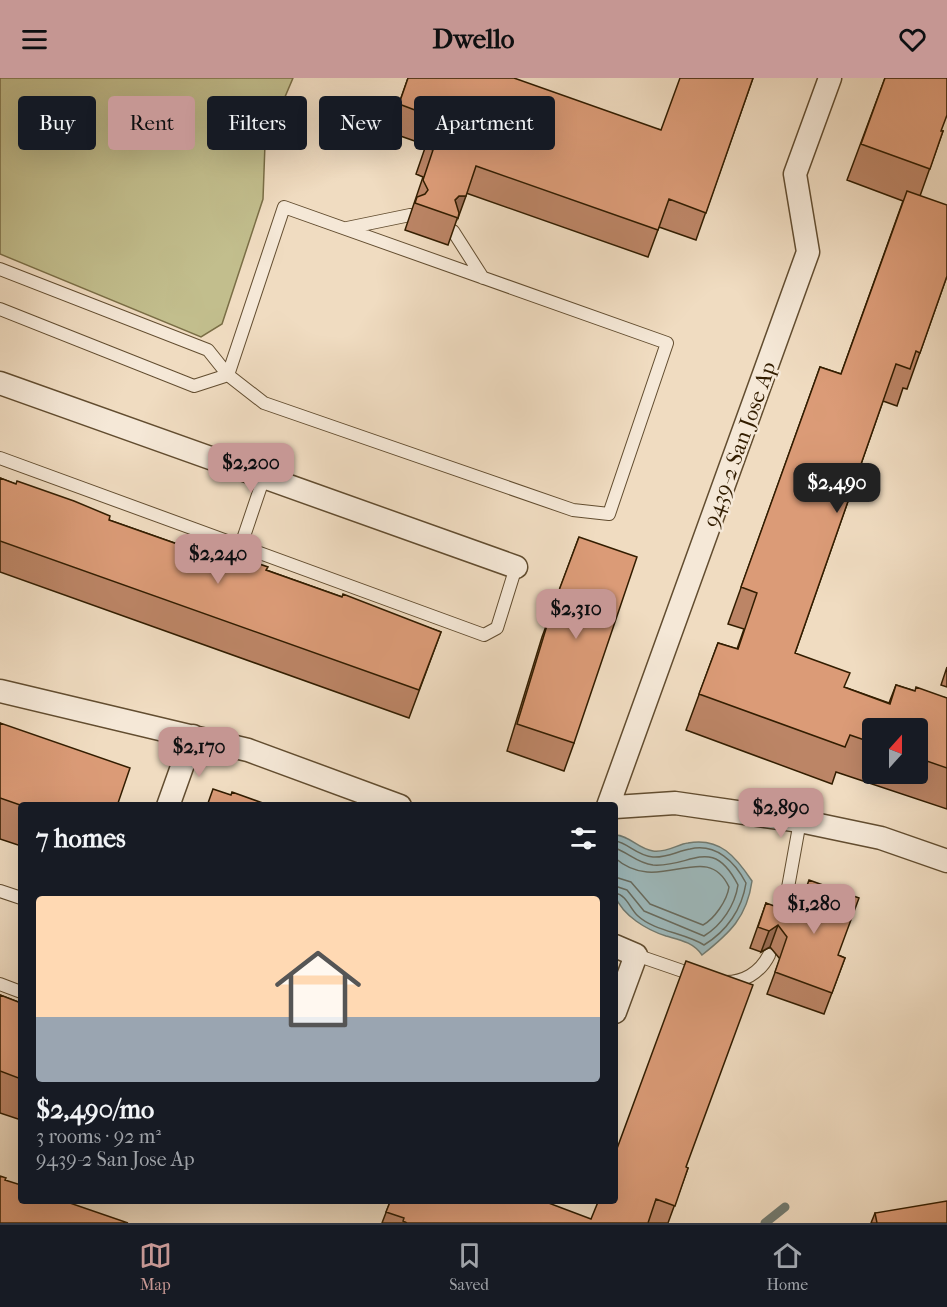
<!DOCTYPE html>
<html lang="en">
<head>
<meta charset="utf-8">
<style>
  body { margin:0; font-family:"IM FELL French Canon",serif; background:#20242c; color:#f1f3f6; height:100vh; display:flex; flex-direction:column; font-size:22px; white-space:nowrap }
  * { box-sizing:border-box; margin:0 }
  p { font-size:20px; color:#9ea1a6 }
  .icon { flex:none; width:33px; height:33px; fill:none; stroke:currentColor; stroke-width:2; stroke-linecap:round; stroke-linejoin:round }
  .map { position:relative; flex:1; overflow:hidden }
  .panel { position:absolute; left:18px; top:724px; width:600px; height:402px; display:flex; flex-direction:column; background:#171b24; border-radius:6px; box-shadow:0 6px 24px #0002 }
  .panel>* { flex:none }
  .banner { position:absolute; left:18px; top:18px; width:600px; height:54px; display:flex; gap:12px }
  .needle { width:39px; rotate:21deg }
  .buttons { position:absolute; left:862px; top:640px; display:grid; gap:12px }
  .buttons a { display:grid; place-items:center; width:66px; height:66px; border-radius:6px; background:#171b24; box-shadow:0 6px 24px #0002; font-size:30px }
  .price { position:absolute; translate:-50% -51px; padding:0 14px; border-radius:12px; background:#c59692; color:#111; font-size:20px; line-height:39px; filter:drop-shadow(0 2px 3px #0008) }
  .price::after { content:''; position:absolute; left:50%; top:36px; width:18px; height:14px; margin-left:-9px; background:inherit; clip-path:polygon(0 0,100% 0,50% 100%) }
  .price.current { background:#222; color:#fff }
  ul { padding:0; list-style:none }
  li { display:grid; align-content:center; gap:12px; height:318px; padding:0 18px }
  li span { display:grid; place-items:center; height:186px; border-radius:6px; color:#555 }
  li>.icon { margin-inline-start:auto }
  span .icon { width:108px; height:108px; fill:#fffc; stroke-width:1 }
  li b { font-size:26px }
  h2 { display:flex; justify-content:space-between; align-items:center; height:72px; padding:0 18px; font-size:26px }
  .tag { padding:0 21px; border-radius:6px; background:#171b24; box-shadow:0 6px 24px #0002; font-size:21px; line-height:54px }
  .tag.current { background:#c59692; color:#111 }
  header { display:flex; justify-content:space-between; align-items:center; height:78px; padding:0 18px; background:#c59692; color:#111; font-size:27px; font-weight:700 }
  .tab-bar { display:flex; justify-content:space-around; align-items:center; height:84px; border-top:2px solid #363941; background:#171b24; font-size:16px; color:#9ea1a6 }
  .tab-bar a { display:grid; justify-items:center; gap:3px }
  .tab-bar .current { color:#c59692 }
  .map>svg:first-child { display:block }
</style>
</head>
<body>
<header><svg class="icon" aria-label="menu" viewBox="0 0 24 24"><path d="M4 6h16M4 12h16M4 18h16"/></svg>Dwello<svg class="icon" aria-label="heart" viewBox="0 0 24 24"><path d="M12 20l-8-8c-3-5 5-10 8-4 3-6 11-1 8 4z"/></svg></header>
<div class="map">
<svg width="947" height="1145" viewBox="0 0 947 1145">
  <rect width="100%" height="100%" fill="#f0dcc1"/>
  <filter id="stains"><feTurbulence type="fractalNoise" baseFrequency=".00333" numOctaves="4"/><feColorMatrix values="0 0 0 0 .2 0 0 0 0 .09 0 0 0 0 .02 0 0 0 .5 -.17"/></filter>
  <radialGradient id="worn" r=".72"><stop offset=".6" stop-color="#630" stop-opacity="0"/><stop offset="1" stop-color="#630" stop-opacity=".3"/></radialGradient>
  <path fill="#c2be8d" stroke="#7a6e46" stroke-width="1.5" d="M 0,0 L 293,0 L 265,66 L 263,121 L 222,246 L 201,259 L 0,176 Z"/>
  <path fill="#9db9bc" stroke="#727b71" stroke-width="1.5" d="M 615,757 C 629,757 638,771 653,773 C 667,775 678,766 688,765 C 720,759 736,779 752,803 C 747,839 730,855 702,877 C 693,864 680,862 666,858 C 647,852 623,838 615,818 C 612,809 615,770 615,757 Z"/>
  <g fill="none" stroke-linecap="round" stroke-linejoin="round">
    <path stroke="#686b5e" stroke-width="1.5" d="M 615,763 C 627,764 637,778 653,779 C 666,780 678,773 690,771 C 716,765 735,784 746,805 C 742,831 727,853 704,867 C 685,855 654,853 638,838 C 630,831 627,817 615,815
      M 615,770 C 629,775 637,785 653,787 C 691,790 712,756 738,807 C 735,827 722,847 704,858 L 644,833 L 627,812 L 615,808
      M 615,780 C 659,819 706,760 729,809 C 727,823 714,841 703,847 L 650,826 L 631,804 L 615,799"/>
    <path stroke="#727b71" stroke-width="9" d="M 765,1145 L 785,1129"/>
    <g stroke="#624d30" stroke-width="14">
      <path id="lane" d="M 347,150 L 410,137
        M 453,153 L 483,200
        M 0,191 L 208,272 L 228,297 L 264,325 L 573,432 L 609,436 L 667,265 L 284,129 L 228,297
        M 0,231 L 194,308 L 228,297
        M 0,380 L 484,557 L 497,550 L 516,489
        M 241,467 L 264,399
        M 0,813 L 21,820
        M 780,854 L 800,743
        M 636,877 L 697,898
        M 723,904 C 743,905 760,895 769,877
        M 0,906 L 21,914"/>
    </g>
    <g stroke="#624d30" stroke-width="25">
      <path id="street" d="M 0,305 L 516,489
        M 0,613 L 248,672 L 400,728
        M 168,728 L 193,658
        M 608,728 L 808,174 L 795,96 L 830,0
        M 615,729 L 675,725 L 800,743 L 881,760 L 947,783
        M 615,868 L 636,877 L 615,934"/>
    </g>
    <use href="#lane" stroke="#f5e8d7" stroke-width="12"/>
    <use href="#street" stroke="#f5e8d7" stroke-width="22"/>
  </g>
  <path fill="#bc8566" stroke="#321d00" stroke-width="1.5" fill-rule="evenodd" d="M 408,0 L 661,52 L 753,0 L 696,162 L 659,149 L 648,179 L 466,115 L 448,167 L 405,152 L 423,99 L 416,96 L 426,67 L 389,54 Z
    M 885,0 L 941,53 L 943,53 L 920,118 L 947,198 L 907,311 L 903,310 L 897,328 L 883,323 L 795,575 L 844,609 L 889,625 L 896,607 L 915,613 L 947,620 L 947,731 L 836,694 L 832,706 L 686,652 L 718,565 L 737,571 L 744,551 L 728,546 L 820,289 L 841,296 L 903,123 L 847,102 ZM 873,651 L 918,651 L 918,696 L 873,696 Z
    M 0,400 L 109,442 L 200,474 L 266,492 L 441,554 L 409,640 L 0,494 Z
    M 579,459 L 574,665 L 564,693 L 507,673 L 542,559 Z
    M 947,589 L 947,609 L 941,607 Z
    M 0,645 L 117,728 L 21,728 L 21,768 L 0,761 Z
    M 766,825 L 786,841 L 838,877 L 845,880 L 824,936 L 767,916 L 780,881 L 770,869 L 761,874 L 750,870 Z
    M 0,917 L 21,925 L 21,1042 L 0,1035 Z
    M 686,1089 L 688,1090 L 668,1145 L 382,1145 L 390,1124 L 591,1141 Z
    M 875,1135 L 947,1145 L 871,1145 Z"/>
  <path fill="#996c53" stroke="#321d00" stroke-width="1.5" d="M 459,118 L 466,118 L 458,140 L 455,122 Z
    M 778,847 L 770,869 L 761,874 L 769,853 Z"/>
  <path fill="#db9b77" stroke="#321d00" stroke-width="1.5" d="M 408,0 L 514,0 L 661,52 L 680,0 L 753,0 L 706,135 L 669,121 L 658,152 L 476,88 L 466,118 L 459,118 L 455,122 L 459,135 L 458,140 L 415,125 L 417,119 L 425,116 L 428,112 L 423,102 L 433,72 L 426,69 L 436,40 L 399,26 Z
    M 885,0 L 947,0 L 947,37 L 941,53 L 943,53 L 930,91 L 861,66 Z
    M 907,113 L 947,127 L 947,198 L 920,275 L 916,273 L 910,291 L 896,286 L 795,575 L 850,595 L 844,609 L 890,626 L 896,607 L 915,613 L 916,609 L 947,620 L 947,690 L 918,680 L 918,651 L 873,651 L 873,665 L 850,657 L 845,669 L 699,616 L 718,565 L 738,571 L 757,515 L 741,509 L 820,289 L 841,296 Z
    M 0,400 L 16,406 L 17,403 L 74,423 L 110,438 L 109,442 L 200,474 L 202,469 L 218,474 L 219,472 L 268,489 L 266,492 L 342,519 L 343,516 L 441,554 L 419,612 L 0,463 Z
    M 579,459 L 637,479 L 574,665 L 517,646 L 552,531 Z
    M 0,645 L 130,690 L 117,728 L 23,728 L 0,720 Z
    M 213,711 L 231,717 L 232,714 L 271,728 L 207,728 Z
    M 809,802 L 859,820 L 838,877 L 845,880 L 832,915 L 775,894 L 787,859 L 778,847 L 769,853 L 758,849 L 766,825 L 780,830 L 780,837 L 786,841 L 797,836 Z
    M 686,883 L 753,907 L 686,1089 L 688,1090 L 675,1128 L 656,1121 L 648,1145 L 407,1145 L 403,1143 L 404,1140 L 386,1134 L 390,1124 L 546,1124 L 591,1141 L 598,1124 L 615,1124 L 615,1076 Z
    M 0,917 L 21,925 L 21,1001 L 0,993 Z
    M 0,1098 L 6,1100 L 5,1102 L 21,1107 L 21,1124 L 67,1124 L 128,1145 L 0,1145 Z
    M 947,1123 L 947,1145 L 877,1145 L 875,1135 Z"/>
  <g text-anchor="middle" stroke-width="5" stroke-linejoin="round" paint-order="stroke">
    <g font-size="22" fill="#321d00" stroke="#f5e8d7">
      <text transform="translate(739 366) rotate(-70)" y="8">9439-2 San Jose Ap</text>
    </g>
  </g>
  <rect width="100%" height="100%" filter="url(#stains)"/>
  <rect width="100%" height="100%" fill="url(#worn)"/>
</svg>
<div class="buttons">
<a><svg class="needle" viewBox="-14 -14 28 28"><path d="M0-13l5 13h-10z" fill="#e53935"/><path d="M0 13l5-13h-10z" fill="#9ea1a6"/></svg></a>
</div>
<b class="price" style="left:251px;top:416px">$2,200</b>
<b class="price current" style="left:837px;top:436px">$2,490</b>
<b class="price" style="left:218px;top:507px">$2,240</b>
<b class="price" style="left:576px;top:562px">$2,310</b>
<b class="price" style="left:199px;top:700px">$2,170</b>
<b class="price" style="left:781px;top:761px">$2,890</b>
<b class="price" style="left:814px;top:857px">$1,280</b>
<div class="banner">
<a class="tag">Buy</a>
<a class="tag current">Rent</a>
<a class="tag">Filters</a>
<a class="tag">New</a>
<a class="tag">Apartment</a>
</div>
<section class="panel">
<h2>7 homes<svg class="icon" aria-label="filters" viewBox="0 0 24 24"><path d="M4 7h16M4 17h16"/><circle cx="9" cy="7" r="2"/><circle cx="15" cy="17" r="2"/></svg></h2>
<ul>
<li><span style="background:linear-gradient(#ffd9b3 65%,#9aa5b1 0)"><svg class="icon" aria-label="home" viewBox="0 0 24 24"><path d="M3 11l9-7 9 7M6 9v11h12V9"/></svg></span><div><b>$2,490/mo</b><p>3 rooms · 92 m²</p><p>9439-2 San Jose Ap</p></div></li>
</ul>
</section>
</div>
<nav class="tab-bar">
<a class="current"><svg class="icon" aria-label="map" viewBox="0 0 24 24"><path d="M3 6l6-2 6 2 6-2v14l-6 2-6-2-6 2zM9 4v14M15 6v14"/></svg>Map</a>
<a><svg class="icon" aria-label="saved" viewBox="0 0 24 24"><path d="M7 4h10v16l-5-4-5 4z"/></svg>Saved</a>
<a><svg class="icon" aria-label="home" viewBox="0 0 24 24"><path d="M3 11l9-7 9 7M6 9v11h12V9"/></svg>Home</a>
</nav>
</body>
</html>
